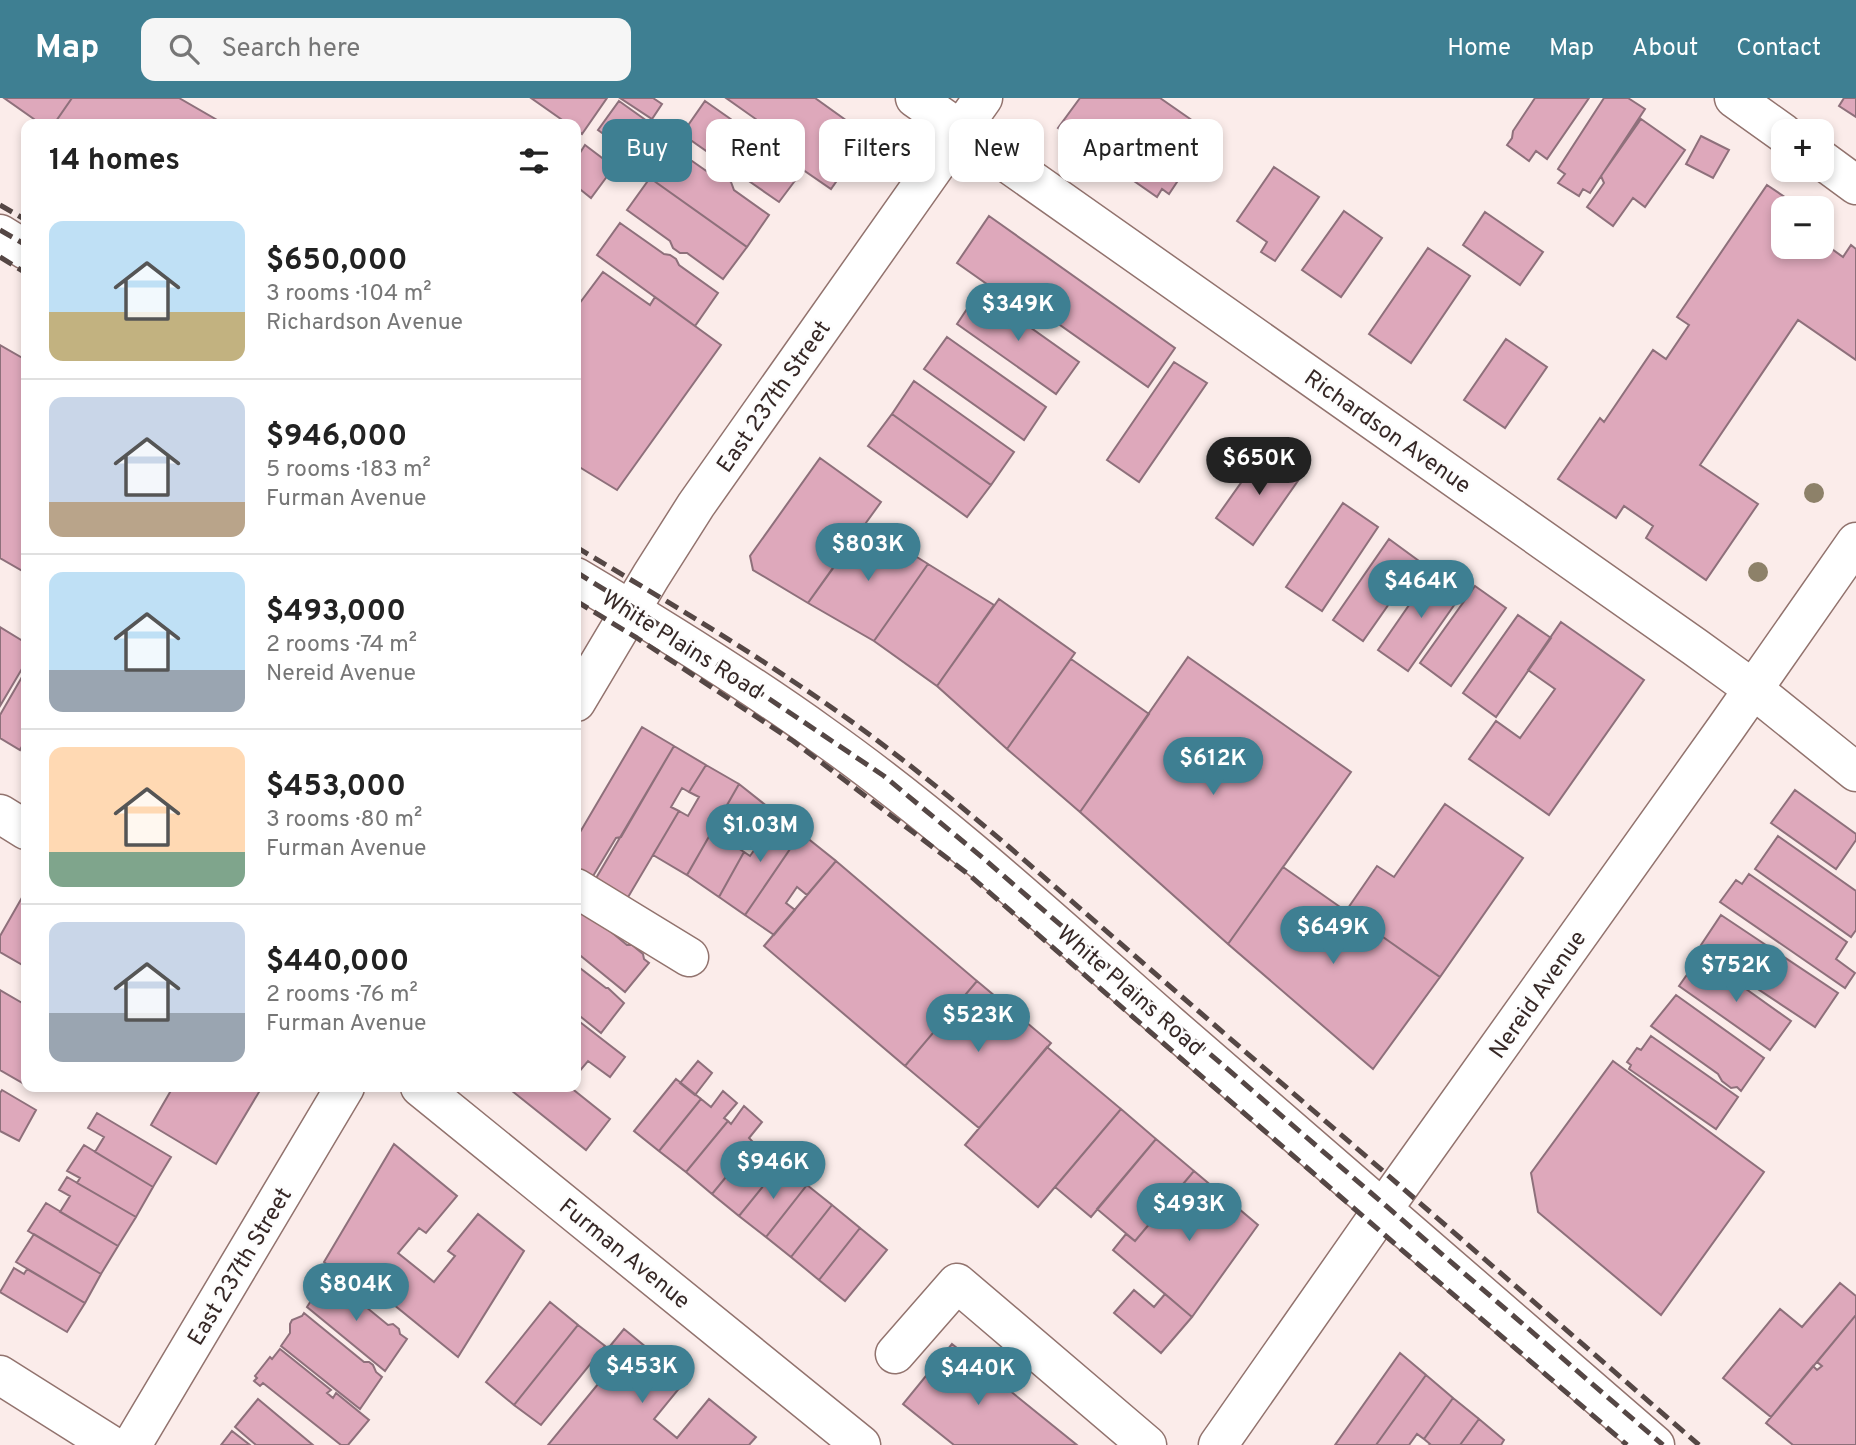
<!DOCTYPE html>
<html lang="en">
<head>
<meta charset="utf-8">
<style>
  body { margin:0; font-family:Overpass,sans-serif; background:#f6f6f6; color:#222; height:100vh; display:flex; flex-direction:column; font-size:26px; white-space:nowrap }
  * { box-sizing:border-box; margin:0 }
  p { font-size:23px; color:#767676 }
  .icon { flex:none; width:38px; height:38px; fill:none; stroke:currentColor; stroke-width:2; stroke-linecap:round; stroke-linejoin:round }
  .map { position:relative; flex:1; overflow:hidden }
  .details { position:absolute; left:21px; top:21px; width:560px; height:973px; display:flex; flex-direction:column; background:#fff; border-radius:14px; box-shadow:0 4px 10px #0003 }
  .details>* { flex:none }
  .banner { position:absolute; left:602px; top:21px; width:665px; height:63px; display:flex; gap:14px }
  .controls { position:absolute; left:1771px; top:21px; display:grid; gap:14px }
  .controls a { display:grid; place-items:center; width:63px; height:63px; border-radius:14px; background:#fff; box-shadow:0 4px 10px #0003; font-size:35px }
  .price { position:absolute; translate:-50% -60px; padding:0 16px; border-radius:24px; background:#3e7f92; color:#fff; font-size:23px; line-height:46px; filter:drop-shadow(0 2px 4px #0008) }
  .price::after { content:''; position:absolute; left:50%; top:42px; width:21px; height:16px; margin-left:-10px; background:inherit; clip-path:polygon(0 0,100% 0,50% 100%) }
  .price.on { background:#222; color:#fff }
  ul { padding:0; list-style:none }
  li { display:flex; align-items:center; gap:21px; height:175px; padding:0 28px }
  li+li { border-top:2px solid #e0e0e0 }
  li span { display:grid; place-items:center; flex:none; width:196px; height:140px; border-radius:14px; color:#555 }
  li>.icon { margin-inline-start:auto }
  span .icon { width:84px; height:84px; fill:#fffc; stroke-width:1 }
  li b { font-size:30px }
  h2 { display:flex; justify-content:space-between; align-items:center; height:84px; padding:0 28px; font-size:30px }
  .chip { padding:0 24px; border-radius:14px; background:#fff; box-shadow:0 4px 10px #0003; font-size:24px; line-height:63px }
  .chip.on { background:#3e7f92; color:#fff }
  header { display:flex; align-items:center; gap:42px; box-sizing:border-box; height:98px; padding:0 35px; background:#3e7f92; color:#fff }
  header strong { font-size:33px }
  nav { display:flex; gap:38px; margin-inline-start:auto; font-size:24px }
  .search { width:490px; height:63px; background:#f6f6f6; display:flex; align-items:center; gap:18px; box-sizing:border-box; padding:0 24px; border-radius:14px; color:#767676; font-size:26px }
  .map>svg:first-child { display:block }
</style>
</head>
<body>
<header>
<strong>Map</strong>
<div class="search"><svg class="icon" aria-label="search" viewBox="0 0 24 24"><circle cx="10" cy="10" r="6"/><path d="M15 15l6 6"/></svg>Search here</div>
<nav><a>Home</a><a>Map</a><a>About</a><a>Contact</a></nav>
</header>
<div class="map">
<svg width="1856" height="1347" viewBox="0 0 1856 1347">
  <rect width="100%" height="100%" fill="#fbecea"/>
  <path fill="#dea8bb" stroke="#8e707b" stroke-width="2" d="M 4,0 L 72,0 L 54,26 L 41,26 Z
    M 72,0 L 179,0 L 224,26 L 54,26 Z
    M 531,0 L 607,0 L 582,36 L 576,31 L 576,26 L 568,26 Z
    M 620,0 L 653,0 L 662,6 L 652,21 Z
    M 726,0 L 815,0 L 868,38 L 831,91 L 783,58 L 791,46 Z
    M 1080,0 L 1160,0 L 1206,32 L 1200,41 L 1208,47 L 1193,68 L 1183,62 L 1175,74 L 1181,78 L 1169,96 L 1162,91 L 1157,99 L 1058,30 Z
    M 1535,0 L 1589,0 L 1547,61 L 1536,53 L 1529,63 L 1507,47 L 1512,40 L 1513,33 Z
    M 1604,0 L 1628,0 L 1645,11 L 1590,95 L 1583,91 L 1579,98 L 1558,85 L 1565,76 L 1558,71 Z
    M 1844,0 L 1856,0 L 1856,19 L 1839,8 Z
    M 619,3 L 647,23 L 627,53 L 598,32 Z
    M 705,3 L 803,72 L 779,104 L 743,79 L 736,78 L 728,73 L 726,67 L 682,36 Z
    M 1641,21 L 1685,52 L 1645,109 L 1633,100 L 1613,128 L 1587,109 L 1604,85 L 1601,78 Z
    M 1701,38 L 1729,52 L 1713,80 L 1686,66 Z
    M 585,47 L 614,69 L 591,100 L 576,88 L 576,61 Z
    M 672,49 L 715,79 L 725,79 L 731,84 L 734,92 L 769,117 L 747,149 L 650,80 Z
    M 1274,69 L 1319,99 L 1275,163 L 1261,154 L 1267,144 L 1237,123 Z
    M 650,80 L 747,149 L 723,181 L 687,155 L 680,155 L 673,150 L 670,143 L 627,112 Z
    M 1767,87 L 1801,110 L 1783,110 L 1783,149 L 1822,149 L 1822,144 L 1843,159 L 1851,147 L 1856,151 L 1856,262 L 1798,222 L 1700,367 L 1758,406 L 1706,482 L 1646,440 L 1653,428 L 1624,408 L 1616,420 L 1558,381 L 1600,320 L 1604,324 L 1653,252 L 1666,261 L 1689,227 L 1677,219 Z
    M 1344,113 L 1382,140 L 1341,199 L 1302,172 Z
    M 1485,114 L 1543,154 L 1520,187 L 1463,147 Z
    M 989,118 L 1175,250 L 1148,289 L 1040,213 L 1035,220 L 957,165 Z
    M 620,125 L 664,156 L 670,157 L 676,161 L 679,167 L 718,195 L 695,228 L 597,157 Z
    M 1428,150 L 1470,178 L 1411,265 L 1369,236 Z
    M 603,174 L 650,207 L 655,199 L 721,247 L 617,392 L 576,367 L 576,210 Z
    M 979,193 L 1079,264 L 1056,296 L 957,226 Z
    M 947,239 L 1046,309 L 1024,342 L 924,271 Z
    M 1506,241 L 1547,269 L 1505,330 L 1464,302 Z
    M 0,247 L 26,262 L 26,475 L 0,460 Z
    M 1174,264 L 1207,285 L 1139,384 L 1107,362 Z
    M 914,283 L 1014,354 L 991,387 L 892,316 Z
    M 892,316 L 991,387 L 967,419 L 868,348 Z
    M 1265,351 L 1302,377 L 1253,447 L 1216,420 Z
    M 820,360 L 881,404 L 808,505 L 753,472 L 750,458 Z
    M 1343,405 L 1378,429 L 1322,513 L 1286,489 Z
    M 864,426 L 928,466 L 874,543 L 808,505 Z
    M 1389,441 L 1419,463 L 1363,543 L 1333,522 Z
    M 928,466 L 994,507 L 937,588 L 874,543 Z
    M 1434,471 L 1464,493 L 1408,573 L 1378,552 Z
    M 1475,488 L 1506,510 L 1451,588 L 1420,565 Z
    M 999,501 L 1075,555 L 1007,651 L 937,588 Z
    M 1518,517 L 1551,540 L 1496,619 L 1463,595 Z
    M 1561,524 L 1644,582 L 1549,717 L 1469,661 L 1496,623 L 1520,640 L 1555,591 L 1528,572 Z
    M 0,529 L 26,545 L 26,564 L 0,608 Z
    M 1188,559 L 1351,674 L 1228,846 L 1080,714 Z
    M 1071,561 L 1149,616 L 1080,714 L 1007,651 Z
    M 26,572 L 26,641 L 20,652 L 0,640 L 0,617 Z
    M 642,629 L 674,648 L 621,739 L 616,740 L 587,788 L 576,779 L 576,741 Z
    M 674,648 L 706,667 L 689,694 L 682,690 L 671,709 L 679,713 L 624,806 L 592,787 Z
    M 706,667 L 739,686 L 687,777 L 653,757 L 679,713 L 688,718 L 699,699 L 689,694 Z
    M 739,686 L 773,713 L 757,737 L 747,730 L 735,748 L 744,754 L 719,799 L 687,777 Z
    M 1795,692 L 1856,736 L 1856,742 L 1836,771 L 1771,725 Z
    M 1445,706 L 1523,760 L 1440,879 L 1346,813 L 1377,768 L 1394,779 Z
    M 773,713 L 801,735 L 745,817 L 719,799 L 744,754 L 750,758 L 762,741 L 757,737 Z
    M 801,735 L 836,763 L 807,797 L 797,789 L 786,805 L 795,812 L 774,837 L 745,817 Z
    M 1778,738 L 1856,793 L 1856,832 L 1851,839 L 1755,771 Z
    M 836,763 L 977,883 L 905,968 L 764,848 Z
    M 1283,769 L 1440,879 L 1373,971 L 1228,846 Z
    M 1749,776 L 1847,844 L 1836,861 L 1855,875 L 1845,890 L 1720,804 L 1736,782 L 1742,786 Z
    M 24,796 L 26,797 L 26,869 L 0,854 L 0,838 Z
    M 576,805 L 627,847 L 632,847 L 643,856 L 644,861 L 649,865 L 625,894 L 576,854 Z
    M 1721,817 L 1838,895 L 1815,929 L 1708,858 L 1711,854 L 1701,847 Z
    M 1704,861 L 1791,923 L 1770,952 L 1679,888 L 1691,871 L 1695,874 Z
    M 576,867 L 606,890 L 608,890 L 624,905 L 601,935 L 576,915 Z
    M 977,883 L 1051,945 L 979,1030 L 905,968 Z
    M 0,892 L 24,906 L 26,903 L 26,987 L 0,972 Z
    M 1676,897 L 1764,960 L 1741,993 L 1737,989 L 1731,990 L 1722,983 L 1718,976 L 1651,928 Z
    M 576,921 L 625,959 L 610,979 L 588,963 L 578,975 L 576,973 Z
    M 1651,938 L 1738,999 L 1716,1031 L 1629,971 L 1631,967 L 1627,964 L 1637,950 L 1641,952 Z
    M 1047,949 L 1121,1011 L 1038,1109 L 965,1047 Z
    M 698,963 L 712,975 L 695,997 L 680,985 Z
    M 1613,963 L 1764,1074 L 1661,1217 L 1538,1114 L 1531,1075 Z
    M 676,981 L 701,1001 L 659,1053 L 634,1033 Z
    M 173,989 L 262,989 L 216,1066 L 151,1027 Z
    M 507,989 L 570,989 L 610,1021 L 586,1052 Z
    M 2,992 L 36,1012 L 19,1043 L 0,1033 L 0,995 Z
    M 723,993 L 737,1005 L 724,1020 L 728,1023 L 686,1074 L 659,1053 L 701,1001 L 711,1009 Z
    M 744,1008 L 762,1024 L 749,1040 L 754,1045 L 712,1096 L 686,1074 L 728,1023 L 731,1026 Z
    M 1121,1011 L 1156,1041 L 1091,1119 L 1055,1089 Z
    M 97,1015 L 171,1059 L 153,1089 L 95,1054 L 104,1039 L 88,1030 Z
    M 1156,1041 L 1194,1073 L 1135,1143 L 1097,1111 Z
    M 754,1045 L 781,1066 L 739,1118 L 712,1096 Z
    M 394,1046 L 457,1098 L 426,1135 L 419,1130 L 398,1155 L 434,1184 L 455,1158 L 448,1153 L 478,1116 L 524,1153 L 458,1259 L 367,1185 L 360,1193 L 324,1164 Z
    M 84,1047 L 153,1089 L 136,1119 L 77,1085 L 80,1080 L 67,1073 Z
    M 781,1066 L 807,1087 L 766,1139 L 739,1118 Z
    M 1194,1073 L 1258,1127 L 1192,1219 L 1113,1152 L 1126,1136 L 1135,1143 Z
    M 67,1079 L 136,1119 L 118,1148 L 60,1114 L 70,1098 L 59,1092 Z
    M 807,1087 L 832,1107 L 791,1159 L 766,1139 Z
    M 46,1105 L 118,1148 L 101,1176 L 28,1133 Z
    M 832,1107 L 860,1130 L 819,1182 L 791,1159 Z
    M 860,1130 L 887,1152 L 845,1203 L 819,1182 Z
    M 34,1136 L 101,1176 L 85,1205 L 16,1164 Z
    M 14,1170 L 24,1176 L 27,1171 L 85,1205 L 67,1234 L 0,1194 Z
    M 327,1177 L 388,1227 L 393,1226 L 399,1231 L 400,1236 L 407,1241 L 385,1273 L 307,1209 L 314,1198 L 313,1192 L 314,1186 L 319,1182 L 325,1181 Z
    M 1840,1185 L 1856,1198 L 1856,1217 L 1771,1319 L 1723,1280 L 1780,1211 L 1802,1229 Z
    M 1134,1192 L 1154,1209 L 1165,1196 L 1192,1219 L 1161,1255 L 1114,1215 Z
    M 550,1204 L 578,1227 L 514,1307 L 486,1284 Z
    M 304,1215 L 364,1264 L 369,1264 L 373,1267 L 376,1274 L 382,1279 L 360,1311 L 281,1248 L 290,1235 L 290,1226 L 292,1222 L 302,1218 Z
    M 1856,1217 L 1856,1347 L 1793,1347 L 1766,1325 L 1813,1268 L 1817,1272 L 1822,1268 L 1817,1264 Z
    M 578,1227 L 605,1248 L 541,1327 L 514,1307 Z
    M 624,1231 L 686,1282 L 654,1321 L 677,1340 L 709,1301 L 756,1339 L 749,1347 L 548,1347 L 603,1280 L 592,1270 Z
    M 952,1246 L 1077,1347 L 954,1347 L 903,1306 Z
    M 280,1251 L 331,1292 L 327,1295 L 333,1300 L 336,1295 L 369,1322 L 348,1347 L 341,1347 L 263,1285 L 260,1288 L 254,1283 L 257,1280 L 255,1278 L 270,1259 L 272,1261 Z
    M 1400,1255 L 1426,1277 L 1376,1347 L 1335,1347 Z
    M 1426,1277 L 1453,1300 L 1424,1341 L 1417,1336 L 1409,1347 L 1376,1347 Z
    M 1453,1300 L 1479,1321 L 1460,1347 L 1429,1347 L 1430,1346 L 1424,1341 Z
    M 258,1301 L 313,1347 L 256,1347 L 235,1329 Z
    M 1479,1321 L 1504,1342 L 1501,1347 L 1460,1347 Z
    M 232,1333 L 250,1347 L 221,1347 Z"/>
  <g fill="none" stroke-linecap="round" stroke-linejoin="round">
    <g stroke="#92736e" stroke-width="41">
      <path id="minor" d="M 915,0 L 1695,549 L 1753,591 L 1856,674
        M 1734,0 L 1783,35
        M 1822,62 L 1856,87
        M 576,604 L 651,478 L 696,407 L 983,0
        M 0,716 L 26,732
        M 576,790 L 689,859
        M 420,989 L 861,1347
        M 895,1256 L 957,1185 L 1147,1347
        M 0,1277 L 111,1347
        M 132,1347 L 345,989
        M 1218,1347 L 1383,1111"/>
    </g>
    <g stroke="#92736e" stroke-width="41">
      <path id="major" d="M 0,136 L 26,152
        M 576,479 C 660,529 743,580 822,637 C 945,724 1057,828 1170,927 C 1332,1067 1493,1207 1655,1347
        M 1383,1111 L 1726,630 L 1856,444"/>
    </g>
    <use href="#minor" stroke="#fff" stroke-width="38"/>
    <use href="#major" stroke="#fff" stroke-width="38"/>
    <path stroke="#554745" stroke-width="5" stroke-dasharray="14 7" stroke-linecap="butt" d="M 0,107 L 26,122
      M 0,132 L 26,147
      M 0,159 L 26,175
      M 576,449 C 653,495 731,541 806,592 C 877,639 943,693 1008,748 L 1699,1347
      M 576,474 L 628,506 L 884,678 L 983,760 L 1663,1347
      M 576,503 L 637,540 L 793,643 L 968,776 L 1627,1347"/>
  </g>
  <g fill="#8d8169">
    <circle cx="1814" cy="395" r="10"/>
    <circle cx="1758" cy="474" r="10"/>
  </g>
  <g text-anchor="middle" stroke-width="5" stroke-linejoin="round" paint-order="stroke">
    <g font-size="23" fill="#362826" stroke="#fdfdfd">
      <text transform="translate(773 298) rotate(-55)" y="8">East 237th Street</text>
      <text transform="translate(1388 333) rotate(35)" y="8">Richardson Avenue</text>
      <text transform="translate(683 546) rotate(32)" y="8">White Plains Road</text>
      <text transform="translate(1131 892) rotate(41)" y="8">White Plains Road</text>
      <text transform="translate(1537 896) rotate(-55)" y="8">Nereid Avenue</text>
      <text transform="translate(625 1155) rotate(39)" y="8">Furman Avenue</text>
      <text transform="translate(239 1168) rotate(-59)" y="8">East 237th Street</text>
    </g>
  </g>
</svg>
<div class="controls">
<a>+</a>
<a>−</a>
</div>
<b class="price" style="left:1018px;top:245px">$349K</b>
<b class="price on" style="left:1259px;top:399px">$650K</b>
<b class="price" style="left:868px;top:485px">$803K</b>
<b class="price" style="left:1421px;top:522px">$464K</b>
<b class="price" style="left:1213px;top:699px">$612K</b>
<b class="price" style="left:760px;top:766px">$1.03M</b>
<b class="price" style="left:1333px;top:868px">$649K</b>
<b class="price" style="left:1736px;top:906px">$752K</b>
<b class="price" style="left:978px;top:956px">$523K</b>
<b class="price" style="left:773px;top:1103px">$946K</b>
<b class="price" style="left:1189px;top:1145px">$493K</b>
<b class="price" style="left:356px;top:1225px">$804K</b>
<b class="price" style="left:642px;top:1307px">$453K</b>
<b class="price" style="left:978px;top:1309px">$440K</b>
<div class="banner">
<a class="chip on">Buy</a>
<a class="chip">Rent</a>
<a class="chip">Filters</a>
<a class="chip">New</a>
<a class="chip">Apartment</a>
</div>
<section class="details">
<h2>14 homes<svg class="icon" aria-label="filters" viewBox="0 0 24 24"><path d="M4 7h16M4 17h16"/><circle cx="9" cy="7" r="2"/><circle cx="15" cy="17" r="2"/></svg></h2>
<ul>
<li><span style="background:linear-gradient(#bfe0f5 65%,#c2b280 0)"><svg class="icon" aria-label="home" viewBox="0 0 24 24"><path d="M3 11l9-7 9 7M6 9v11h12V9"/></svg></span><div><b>$650,000</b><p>3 rooms · 104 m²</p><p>Richardson Avenue</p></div></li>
<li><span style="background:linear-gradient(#c9d6e8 75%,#b9a48a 0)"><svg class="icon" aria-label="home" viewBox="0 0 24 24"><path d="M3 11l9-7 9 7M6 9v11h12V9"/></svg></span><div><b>$946,000</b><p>5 rooms · 183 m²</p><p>Furman Avenue</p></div></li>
<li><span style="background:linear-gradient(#bfe0f5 70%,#9aa5b1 0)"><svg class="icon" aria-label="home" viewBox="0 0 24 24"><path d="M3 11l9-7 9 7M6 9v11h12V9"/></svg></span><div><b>$493,000</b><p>2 rooms · 74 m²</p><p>Nereid Avenue</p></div></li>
<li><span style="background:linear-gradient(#ffd9b3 75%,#7fa58c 0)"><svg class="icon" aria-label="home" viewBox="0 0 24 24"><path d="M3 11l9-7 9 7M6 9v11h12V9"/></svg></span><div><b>$453,000</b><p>3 rooms · 80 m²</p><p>Furman Avenue</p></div></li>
<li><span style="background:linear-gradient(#c9d6e8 65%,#9aa5b1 0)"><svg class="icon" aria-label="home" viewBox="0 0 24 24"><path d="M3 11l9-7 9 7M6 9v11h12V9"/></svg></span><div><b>$440,000</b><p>2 rooms · 76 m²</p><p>Furman Avenue</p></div></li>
</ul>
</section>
</div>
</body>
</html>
